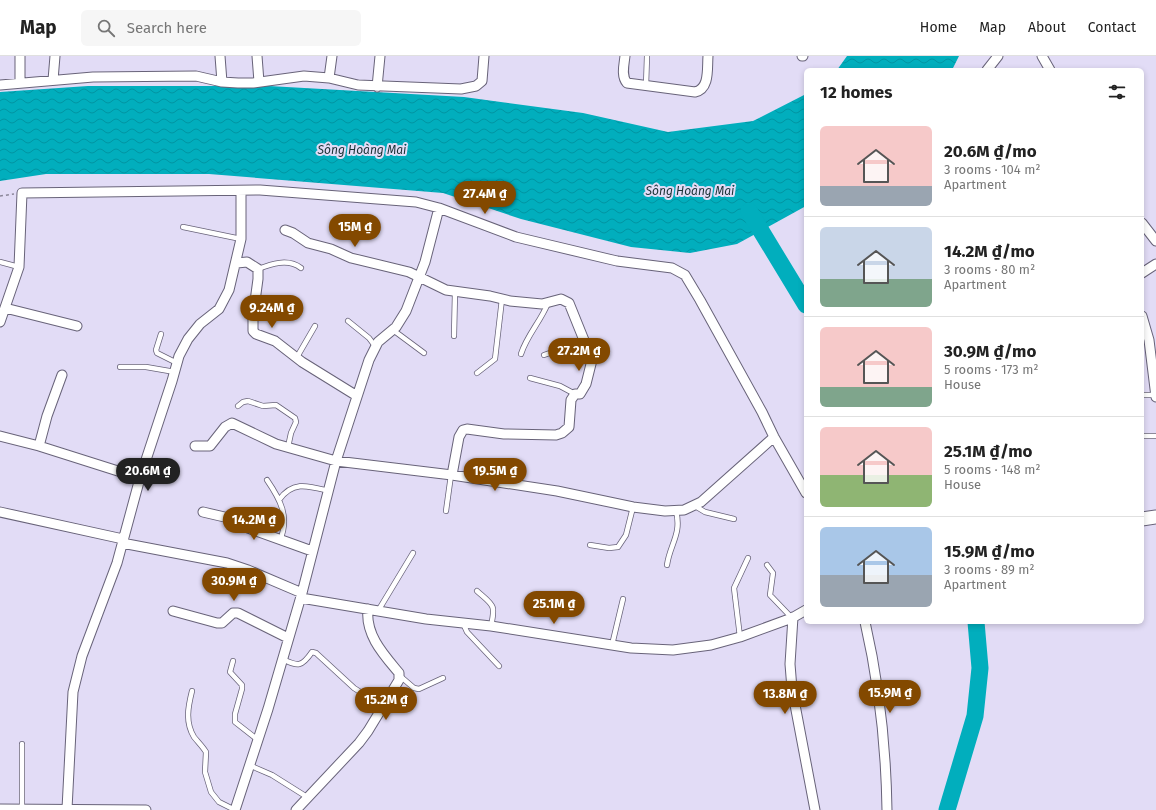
<!DOCTYPE html>
<html lang="en">
<head>
<meta charset="utf-8">
<style>
  body { margin:0; font-family:"Fira Sans",sans-serif; background:#f6f6f6; color:#222; height:100vh; display:flex; flex-direction:column; font-size:15px; white-space:nowrap }
  * { box-sizing:border-box; margin:0 }
  p { font-size:13px; color:#767676 }
  .icon { flex:none; width:22px; height:22px; fill:none; stroke:currentColor; stroke-width:2; stroke-linecap:round; stroke-linejoin:round }
  .map { position:relative; flex:1; overflow:hidden }
  .drawer { position:absolute; left:804px; top:12px; width:340px; height:556px; display:flex; flex-direction:column; background:#fff; border-radius:6px; box-shadow:0 2px 6px #0003 }
  .drawer>* { flex:none }
  .price { position:absolute; translate:-50% -34px; padding:0 9px; border-radius:14px; background:#834900; color:#fff; font-size:13px; line-height:26px; filter:drop-shadow(0 1px 2px #0008) }
  .price::after { content:''; position:absolute; left:50%; top:24px; width:12px; height:9px; margin-left:-6px; background:inherit; clip-path:polygon(0 0,100% 0,50% 100%) }
  .price.current { background:#222; color:#fff }
  ul { padding:0; list-style:none }
  li { display:flex; align-items:center; gap:12px; height:100px; padding:0 16px }
  li+li { border-top:1px solid #e0e0e0 }
  li span { display:grid; place-items:center; flex:none; width:112px; height:80px; border-radius:6px; color:#555 }
  li>.icon { margin-inline-start:auto }
  span .icon { width:48px; height:48px; fill:#fffc; stroke-width:1 }
  li b { font-size:17px }
  h2 { display:flex; justify-content:space-between; align-items:center; height:48px; padding:0 16px; font-size:17px }
  header { display:flex; align-items:center; gap:24px; box-sizing:border-box; height:56px; padding:0 20px; background:#fff; border-bottom:1px solid #e0e0e0 }
  header strong { font-size:19px }
  nav { display:flex; gap:22px; margin-inline-start:auto; font-size:14px }
  .search { width:280px; height:36px; background:#f6f6f6; display:flex; align-items:center; gap:10px; box-sizing:border-box; padding:0 14px; border-radius:6px; color:#767676; font-size:15px }
  .map>svg:first-child { display:block }
</style>
</head>
<body>
<header>
<strong>Map</strong>
<div class="search"><svg class="icon" aria-label="search" viewBox="0 0 24 24"><circle cx="10" cy="10" r="6"/><path d="M15 15l6 6"/></svg>Search here</div>
<nav><a>Home</a><a>Map</a><a>About</a><a>Contact</a></nav>
</header>
<div class="map">
<svg width="1156" height="754" viewBox="0 0 1156 754">
  <defs>
    <pattern id="water-waves" width="16" height="10" patternUnits="userSpaceOnUse"><rect width="16" height="10" fill="#01aebd"/><path d="M0 5q4-4 8 0t8 0" fill="none" stroke="#0194a2"/></pattern>
  </defs>
  <rect width="100%" height="100%" fill="#e2dcf6"/>
  <path fill="url(#water-waves)" d="M 847,0 L 959,0 L 952,14 L 837,14 Z
    M 88,30 L 269,30 L 464,41 L 583,57 L 668,76 L 753,65 L 806,38 L 806,150 L 737,188 L 690,197 L 631,191 L 521,163 L 443,137 L 209,118 L 46,118 L 0,125 L 0,36 Z"/>
  <g fill="none" stroke-linecap="round" stroke-linejoin="round">
    <path stroke="#01aebd" stroke-width="17" d="M 749,155 L 806,249
      M 947,754 L 975,660 L 980,612 L 976,566"/>
    <g stroke="#686379" stroke-width="6">
      <path id="lane" d="M 646,30 L 647,0
        M 183,171 L 241,183
        M 0,206 L 19,211
        M 258,213 C 271,208 288,202 301,212
        M 348,265 L 369,282 L 375,290
        M 393,274 L 424,297
        M 161,278 L 156,294 L 157,297 L 177,307
        M 454,280 L 455,236
        M 521,298 C 527,279 541,265 548,247
        M 544,299 L 584,285
        M 297,301 L 315,270
        M 120,311 L 146,311 L 175,316
        M 477,317 L 495,303 L 502,243
        M 530,322 L 560,330 L 575,338
        M 1142,339 L 1155,339
        M 238,350 L 243,346 L 248,345 L 263,350 L 276,349 L 295,362 L 296,366 L 291,377 L 288,391
        M 1142,380 L 1156,380
        M 267,424 C 280,443 290,461 280,484
        M 279,444 C 293,424 309,430 329,435
        M 695,450 L 705,456 L 734,463
        M 446,455 L 451,419
        M 590,489 L 609,492 L 618,491 L 626,479 L 633,451
        M 667,509 C 670,488 682,478 676,455
        M 767,509 L 773,517 L 770,539 L 792,562
        M 477,535 C 493,549 496,548 491,570
        M 378,555 L 413,497
        M 463,567 L 467,576 L 499,610
        M 740,581 L 734,532 L 748,502
        M 612,589 L 623,543
        M 282,603 C 298,610 301,612 312,596 L 316,597 L 354,632 L 382,650
        M 233,605 L 230,616 L 242,629 L 242,633 L 235,658 L 235,666 L 258,684
        M 400,620 L 414,632 L 419,633 L 443,622
        M 192,635 C 188,651 185,666 194,681 C 198,686 203,691 206,696 L 205,716 L 211,736 L 219,746 L 235,754
        M 22,688 L 22,752
        M 249,709 L 272,719 L 307,741"/>
    </g>
    <g stroke="#686379" stroke-width="11">
      <path id="street" d="M 220,0 L 222,26
        M 257,0 L 259,26
        M 625,0 C 624,9 621,20 627,27 L 695,36 C 710,33 707,12 708,0
        M 802,0 L 803,0
        M 1042,0 L 1050,14
        M 987,14 L 998,0
        M 329,22 L 332,0
        M 53,24 L 55,0
        M 20,27 L 20,0
        M 0,29 L 93,21 L 196,20 L 222,26 L 238,27 L 253,27 L 304,20 L 329,22 L 358,29 L 461,33 L 476,30 L 482,25 L 484,0
        M 377,31 L 380,0
        M 1142,167 L 1156,185
        M 285,174 L 293,177 L 308,187 L 331,193 L 351,202 L 409,216 L 446,234 L 490,240 L 510,245 L 542,248 L 561,243 L 569,247 L 592,304 L 586,328 L 580,338 L 575,338 L 571,344 L 569,371 L 562,377 L 556,379 L 504,378 L 467,373 L 463,374 L 459,381 L 452,419
        M 237,207 L 247,206 L 258,213 L 258,223 L 253,260 L 253,275 L 256,278 L 275,285 L 302,306 L 357,340
        M 1142,217 L 1156,208
        M 5,252 L 77,270
        M 1142,260 L 1149,284 L 1156,341
        M 0,266 L 19,211 L 22,137 L 260,134 L 416,146 L 439,152 L 516,181 L 617,205 L 672,212 L 685,219 L 700,244 L 762,356 L 774,381 L 806,437
        M 0,380 L 39,390 L 140,422
        M 39,390 L 47,360 L 62,319
        M 195,390 L 210,390 L 225,371 L 232,367 L 276,388 L 336,405 L 452,419 L 557,435 L 633,451 L 665,455 L 684,454 L 701,446 L 774,381
        M 0,456 L 123,483
        M 203,456 L 233,463 L 248,472 L 312,495
        M 122,487 L 227,507 L 248,514 L 302,537
        M 301,542 L 426,563 L 491,570 L 631,592 L 673,594 L 711,589 L 740,581 L 792,562 L 806,554
        M 173,555 L 217,567 L 222,567 L 233,557 L 238,557 L 288,582
        M 793,561 L 790,608 L 792,633 L 815,754
        M 865,566 C 879,627 886,691 887,754
        M 0,753 L 146,754
        M 67,753 L 73,636 L 82,600 L 117,507 L 140,422 L 172,325 L 179,300 L 188,283 L 200,268 L 219,253 L 229,234 L 241,183 L 241,135
        M 235,754 L 268,653 L 302,537 L 336,405 L 369,304 L 378,286 L 396,271 L 406,255 L 425,206 L 439,152
        M 296,754 L 359,687 L 368,675 L 399,624 L 399,617 C 384,599 365,579 368,553"/>
    </g>
    <g stroke="#686379" stroke-width="15">
      <path id="secondary" d="M 1142,463 L 1156,461"/>
    </g>
    <path stroke="#8c879a" stroke-width="1.5" stroke-dasharray="3 3" stroke-linecap="butt" d="M 0,140 L 14,138"/>
    <use href="#lane" stroke="#fff" stroke-width="4.5"/>
    <use href="#street" stroke="#fff" stroke-width="9"/>
    <use href="#secondary" stroke="#fff" stroke-width="13"/>
  </g>
  <g text-anchor="middle" stroke-width="4" stroke-linejoin="round" paint-order="stroke">
    <g font-size="12" font-style="italic" fill="#1b3235" stroke="#e2dcf6">
      <text x="362" y="98">Sông Hoàng Mai</text>
      <text x="690" y="139">Sông Hoàng Mai</text>
    </g>
  </g>
</svg>
<b class="price" style="left:485px;top:159px">27.4M ₫</b>
<b class="price" style="left:355px;top:192px">15M ₫</b>
<b class="price" style="left:272px;top:273px">9.24M ₫</b>
<b class="price" style="left:579px;top:316px">27.2M ₫</b>
<b class="price current" style="left:148px;top:436px">20.6M ₫</b>
<b class="price" style="left:495px;top:436px">19.5M ₫</b>
<b class="price" style="left:254px;top:485px">14.2M ₫</b>
<b class="price" style="left:234px;top:546px">30.9M ₫</b>
<b class="price" style="left:554px;top:569px">25.1M ₫</b>
<b class="price" style="left:890px;top:658px">15.9M ₫</b>
<b class="price" style="left:785px;top:659px">13.8M ₫</b>
<b class="price" style="left:386px;top:665px">15.2M ₫</b>
<section class="drawer">
<h2>12 homes<svg class="icon" aria-label="filters" viewBox="0 0 24 24"><path d="M4 7h16M4 17h16"/><circle cx="9" cy="7" r="2"/><circle cx="15" cy="17" r="2"/></svg></h2>
<ul>
<li><span style="background:linear-gradient(#f6c9c9 75%,#9aa5b1 0)"><svg class="icon" aria-label="home" viewBox="0 0 24 24"><path d="M3 11l9-7 9 7M6 9v11h12V9"/></svg></span><div><b>20.6M ₫/mo</b><p>3 rooms · 104 m²</p><p>Apartment</p></div></li>
<li><span style="background:linear-gradient(#c9d6e8 65%,#7fa58c 0)"><svg class="icon" aria-label="home" viewBox="0 0 24 24"><path d="M3 11l9-7 9 7M6 9v11h12V9"/></svg></span><div><b>14.2M ₫/mo</b><p>3 rooms · 80 m²</p><p>Apartment</p></div></li>
<li><span style="background:linear-gradient(#f6c9c9 75%,#7fa58c 0)"><svg class="icon" aria-label="home" viewBox="0 0 24 24"><path d="M3 11l9-7 9 7M6 9v11h12V9"/></svg></span><div><b>30.9M ₫/mo</b><p>5 rooms · 173 m²</p><p>House</p></div></li>
<li><span style="background:linear-gradient(#f6c9c9 60%,#8fb573 0)"><svg class="icon" aria-label="home" viewBox="0 0 24 24"><path d="M3 11l9-7 9 7M6 9v11h12V9"/></svg></span><div><b>25.1M ₫/mo</b><p>5 rooms · 148 m²</p><p>House</p></div></li>
<li><span style="background:linear-gradient(#a9c7e8 60%,#9aa5b1 0)"><svg class="icon" aria-label="home" viewBox="0 0 24 24"><path d="M3 11l9-7 9 7M6 9v11h12V9"/></svg></span><div><b>15.9M ₫/mo</b><p>3 rooms · 89 m²</p><p>Apartment</p></div></li>
</ul>
</section>
</div>
</body>
</html>
